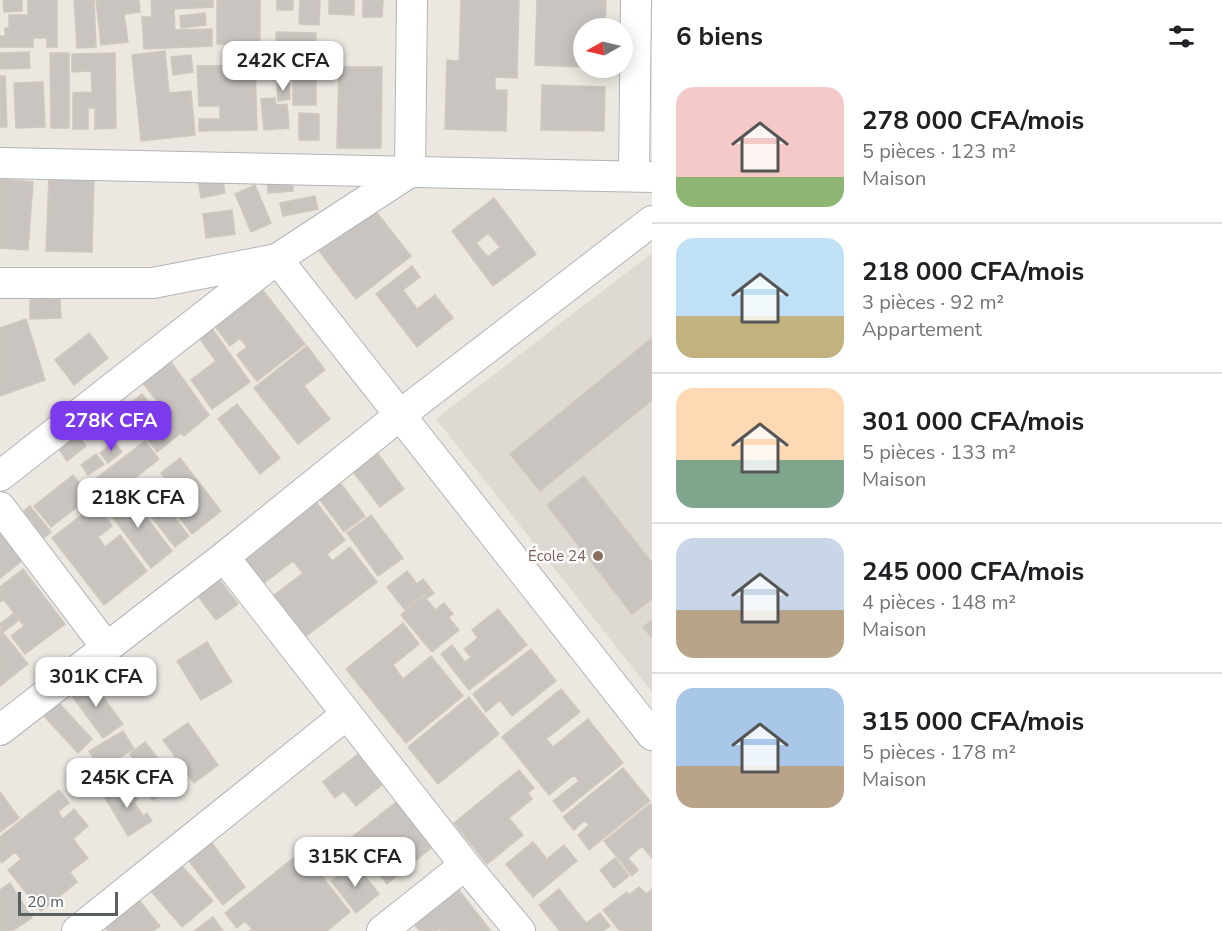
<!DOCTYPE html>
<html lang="fr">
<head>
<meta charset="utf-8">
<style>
  body { margin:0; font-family:"Nunito Sans",sans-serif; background:#f6f6f6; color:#202124; height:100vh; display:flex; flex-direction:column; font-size:22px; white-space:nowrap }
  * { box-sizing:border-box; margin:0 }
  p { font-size:20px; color:#757577 }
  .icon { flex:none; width:33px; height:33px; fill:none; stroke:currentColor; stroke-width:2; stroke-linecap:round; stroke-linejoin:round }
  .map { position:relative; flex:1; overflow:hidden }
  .sheet { display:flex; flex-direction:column; background:#fff; width:570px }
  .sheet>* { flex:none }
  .needle { width:39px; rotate:262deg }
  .fabs { position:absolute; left:573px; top:18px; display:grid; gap:12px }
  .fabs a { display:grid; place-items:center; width:60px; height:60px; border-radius:50%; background:#fff; box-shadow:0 3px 15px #0003; font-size:30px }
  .scale { position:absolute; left:18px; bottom:15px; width:100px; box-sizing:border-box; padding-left:6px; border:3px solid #595f61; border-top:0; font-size:16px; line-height:21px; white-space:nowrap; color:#595f61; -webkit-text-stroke:4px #fff; paint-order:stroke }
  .price { position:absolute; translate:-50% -51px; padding:0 14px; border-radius:12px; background:#fff; color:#222; font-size:20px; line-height:39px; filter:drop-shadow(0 2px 3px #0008) }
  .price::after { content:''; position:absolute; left:50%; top:36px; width:18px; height:14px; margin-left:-9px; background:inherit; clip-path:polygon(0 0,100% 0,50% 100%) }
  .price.current { background:#7c3aed; color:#fff }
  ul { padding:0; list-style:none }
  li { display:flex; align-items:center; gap:18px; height:150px; padding:0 24px }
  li+li { border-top:2px solid #e0e0e0 }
  li span { display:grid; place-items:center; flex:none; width:168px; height:120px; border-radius:18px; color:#555 }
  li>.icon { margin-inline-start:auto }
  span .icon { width:72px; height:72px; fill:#fffc; stroke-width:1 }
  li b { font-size:26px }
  h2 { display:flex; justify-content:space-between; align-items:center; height:72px; padding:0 24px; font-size:26px }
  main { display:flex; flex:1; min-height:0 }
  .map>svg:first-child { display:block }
</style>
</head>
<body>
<main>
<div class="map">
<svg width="652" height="931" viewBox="0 0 652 931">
  <rect width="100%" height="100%" fill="#ece7e1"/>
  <path fill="#ded9d2" d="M 652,253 L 652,692 L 436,419 Z"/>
  <path fill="#c9c4c0" stroke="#d0c8bf" stroke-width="1.5" fill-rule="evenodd" d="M 3,0 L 22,0 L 22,11 L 4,12 Z
    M 28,0 L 57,0 L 57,47 L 47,47 L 47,38 L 33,38 L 33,47 L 0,47 L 0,36 L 5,36 L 5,28 L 9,28 L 9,15 L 28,15 Z
    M 74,0 L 94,0 L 96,47 L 77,48 Z
    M 96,0 L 139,0 L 140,12 L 124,14 L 128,42 L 101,45 Z
    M 151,0 L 213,0 L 213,7 L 174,9 L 175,30 L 212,29 L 212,46 L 144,49 L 142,17 L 152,17 Z
    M 217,0 L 260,0 L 260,52 L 232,52 L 232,44 L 217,44 Z
    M 277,0 L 293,0 L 293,10 L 277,10 Z
    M 300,0 L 320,0 L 319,25 L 299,24 Z
    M 329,0 L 354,0 L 354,15 L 329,14 Z
    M 363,0 L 383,0 L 382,17 L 363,17 Z
    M 461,0 L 519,0 L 517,78 L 495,77 L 495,90 L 507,90 L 506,131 L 445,129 L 447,60 L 459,61 Z
    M 537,0 L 606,0 L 605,28 L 584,28 L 584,67 L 535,65 Z
    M 205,13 L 206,25 L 181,28 L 180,16 Z
    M 276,32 L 316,33 L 316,105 L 293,105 L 293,70 L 276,69 Z
    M 165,51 L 169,93 L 191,91 L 195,135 L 141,141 L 132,55 Z
    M 29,52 L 30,68 L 0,69 L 0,53 Z
    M 50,53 L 69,53 L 69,128 L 51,128 Z
    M 115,53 L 116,128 L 95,129 L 95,108 L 88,108 L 88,129 L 73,129 L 73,93 L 92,92 L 91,71 L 72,72 L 72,54 Z
    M 191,55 L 193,72 L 173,75 L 171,57 Z
    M 255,65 L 257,130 L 199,131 L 199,119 L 220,119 L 220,106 L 199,106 L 197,66 Z
    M 339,67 L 382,67 L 381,148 L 337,148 Z
    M 0,76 L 5,76 L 7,127 L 0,127 Z
    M 43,82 L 45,127 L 16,128 L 14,83 Z
    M 289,83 L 290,99 L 278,101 L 277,84 Z
    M 542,85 L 605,87 L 604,131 L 541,130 Z
    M 275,98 L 276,105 L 287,104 L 289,128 L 264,130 L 261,99 Z
    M 299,113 L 319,114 L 319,140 L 299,140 Z
    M 222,175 L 225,193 L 201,198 L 198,179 Z
    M 49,177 L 94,178 L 92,252 L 46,251 Z
    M 292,177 L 293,191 L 268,193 L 267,179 Z
    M 0,179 L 33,182 L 28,250 L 0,248 Z
    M 255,185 L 271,223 L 251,232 L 235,194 Z
    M 315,196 L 318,209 L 283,216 L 280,203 Z
    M 494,198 L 536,254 L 493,286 L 452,231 ZM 488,233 L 500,247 L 488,257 L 476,243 Z
    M 373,208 L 411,256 L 356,299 L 319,251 Z
    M 232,210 L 235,234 L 206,238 L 203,214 Z
    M 412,266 L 420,277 L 403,290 L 417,309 L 435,295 L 453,318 L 417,347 L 376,294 Z
    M 257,283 L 305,344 L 257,381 L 237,355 L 247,347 L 240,338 L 230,346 L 210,320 Z
    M 60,299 L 61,318 L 30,319 L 30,300 Z
    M 26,319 L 45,380 L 0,396 L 0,328 Z
    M 208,323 L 250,382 L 212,409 L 191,380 L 216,361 L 195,332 Z
    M 89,333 L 108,358 L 74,385 L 55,360 Z
    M 652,338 L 652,400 L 540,491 L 510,454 Z
    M 307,346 L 325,370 L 304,386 L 330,419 L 298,444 L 254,388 Z
    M 166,355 L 209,415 L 184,436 L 181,433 L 157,452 L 144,435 L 169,416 L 138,377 Z
    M 142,394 L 159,415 L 143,427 L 127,406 Z
    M 113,400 L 127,419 L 107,434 L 93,416 Z
    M 237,404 L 280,458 L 260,474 L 218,419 Z
    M 74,430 L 86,446 L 67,461 L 56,445 Z
    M 145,441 L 159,459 L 103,503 L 89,484 Z
    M 114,442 L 122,452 L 108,463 L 100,453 Z
    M 375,450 L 404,489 L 380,507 L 351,469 Z
    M 96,454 L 104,464 L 88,475 L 81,465 Z
    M 180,458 L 221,511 L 192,534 L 160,492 L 170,485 L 161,473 Z
    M 73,475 L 90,497 L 51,527 L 34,506 Z
    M 584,476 L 652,563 L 652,599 L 632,614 L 547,505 Z
    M 338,480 L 365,516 L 344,532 L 317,496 Z
    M 148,483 L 189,536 L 175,547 L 134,494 Z
    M 126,490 L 172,551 L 151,568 L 105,507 Z
    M 314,499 L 345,540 L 327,554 L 332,561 L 350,547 L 377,582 L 305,637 L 273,596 L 303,573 L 293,561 L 264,583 L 242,555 Z
    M 96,504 L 112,526 L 98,537 L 105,547 L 120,535 L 147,571 L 104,605 L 52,538 Z
    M 30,506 L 51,532 L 44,538 L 24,511 Z
    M 371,515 L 403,558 L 378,576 L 347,533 Z
    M 0,530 L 23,560 L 0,578 Z
    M 23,569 L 65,624 L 25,654 L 11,636 L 24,626 L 4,600 L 0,602 L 0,587 Z
    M 407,571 L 417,584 L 423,579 L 434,593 L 427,598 L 424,594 L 405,610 L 387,587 Z
    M 215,574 L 238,604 L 216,620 L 194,591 Z
    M 424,596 L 435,610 L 444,603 L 453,614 L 448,617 L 459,630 L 432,652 L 401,615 Z
    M 498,609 L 527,645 L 469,690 L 441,654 L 452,645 L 465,662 L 471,657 L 464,649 L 478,638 L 472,630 Z
    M 14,613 L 19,620 L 3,632 L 0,624 Z
    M 652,620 L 652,638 L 643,627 Z
    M 403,623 L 419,644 L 393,665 L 403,679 L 431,656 L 463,696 L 406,743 L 346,669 Z
    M 0,629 L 28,664 L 0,686 Z
    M 207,642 L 232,682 L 201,700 L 177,661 Z
    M 531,649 L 556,681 L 512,716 L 500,700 L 486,712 L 473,694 Z
    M 89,678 L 123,724 L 103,738 L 69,692 Z
    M 561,689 L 580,712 L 546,739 L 553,747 L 588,719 L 623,763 L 562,812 L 553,801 L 579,781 L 574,775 L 549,795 L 502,737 Z
    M 469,697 L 499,734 L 438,784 L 408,747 Z
    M 58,702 L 92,739 L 78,753 L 43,715 Z
    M 188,723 L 218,765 L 194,783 L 163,740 Z
    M 123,731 L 134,749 L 100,769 L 89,751 Z
    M 145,742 L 165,767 L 150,779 L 130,754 Z
    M 358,754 L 382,785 L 356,806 L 344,791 L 335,798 L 323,782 Z
    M 623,768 L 650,801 L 589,850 L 578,835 L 589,825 L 585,820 L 574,830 L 563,817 Z
    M 519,770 L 534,788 L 528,793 L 532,799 L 509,818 L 523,835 L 487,864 L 454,823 Z
    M 169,772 L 178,783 L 153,800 L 145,790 Z
    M 127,781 L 138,799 L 134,802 L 143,816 L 147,813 L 152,821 L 128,836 L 104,796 Z
    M 59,790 L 69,803 L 58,812 L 63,819 L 74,809 L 88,826 L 73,839 L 88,858 L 70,872 L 77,882 L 41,911 L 8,870 L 21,859 L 15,852 L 2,863 L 0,861 L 0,837 Z
    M 0,792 L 19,818 L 0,832 Z
    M 400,799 L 436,844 L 387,884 L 373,867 L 383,859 L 377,851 L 367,859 L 351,838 Z
    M 650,804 L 652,806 L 652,858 L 642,846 L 628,858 L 638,870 L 632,876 L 604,841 Z
    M 208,838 L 245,887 L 223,905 L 185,856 Z
    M 533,842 L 547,859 L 564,845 L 577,861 L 533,897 L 506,864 Z
    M 302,851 L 350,912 L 327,931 L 249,931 L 252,929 L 245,921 L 237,928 L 225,913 Z
    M 615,858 L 629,876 L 614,888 L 600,870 Z
    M 355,863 L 379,894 L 356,913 L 331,881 Z
    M 181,865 L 213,901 L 182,927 L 151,891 Z
    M 10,883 L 32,918 L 12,931 L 0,931 L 0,890 Z
    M 454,884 L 491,931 L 441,931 L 439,929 L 436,931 L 420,931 L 410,919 Z
    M 639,887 L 646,894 L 652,889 L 652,931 L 620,931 L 603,910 L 627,892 L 629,895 Z
    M 559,889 L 586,923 L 600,913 L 610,926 L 603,931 L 560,931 L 539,905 Z
    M 138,899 L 160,926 L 153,931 L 108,931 L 105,927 Z
    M 213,917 L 223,931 L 194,931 Z"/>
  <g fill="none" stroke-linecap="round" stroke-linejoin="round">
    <g stroke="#b2b5b8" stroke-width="32">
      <path id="minor" d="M 0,163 L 652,177
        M 634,176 L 636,0
        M 0,283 L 153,283 L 277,259 L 652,735
        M 0,476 L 277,259 L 410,172 L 412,0
        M 0,507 L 107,648
        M 224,557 L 465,865 L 520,931
        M 0,730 L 224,557 L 400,415 L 652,221
        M 77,931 L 347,714
        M 382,931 L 465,865"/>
    </g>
    <use href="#minor" stroke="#fff" stroke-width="30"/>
  </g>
  <circle fill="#8d6e63" stroke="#fff" stroke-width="2" cx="598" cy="556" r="6"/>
  <g text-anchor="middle" stroke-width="5" stroke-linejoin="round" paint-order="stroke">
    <g font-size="15" fill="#785e54" stroke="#fff" text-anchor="end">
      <text x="586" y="561">École 24</text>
    </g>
  </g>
</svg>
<div class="fabs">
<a><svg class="needle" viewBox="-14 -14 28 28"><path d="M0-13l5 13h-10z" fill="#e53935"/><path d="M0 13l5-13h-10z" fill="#757577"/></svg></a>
</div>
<div class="scale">20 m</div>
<b class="price" style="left:283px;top:92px">242K CFA</b>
<b class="price current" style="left:111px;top:452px">278K CFA</b>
<b class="price" style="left:138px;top:529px">218K CFA</b>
<b class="price" style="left:96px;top:708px">301K CFA</b>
<b class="price" style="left:127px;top:809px">245K CFA</b>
<b class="price" style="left:355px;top:888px">315K CFA</b>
</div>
<section class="sheet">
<h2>6 biens<svg class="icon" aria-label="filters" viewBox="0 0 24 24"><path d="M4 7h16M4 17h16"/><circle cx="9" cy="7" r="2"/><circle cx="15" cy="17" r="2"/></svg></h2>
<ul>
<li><span style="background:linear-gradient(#f6c9c9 75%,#8fb573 0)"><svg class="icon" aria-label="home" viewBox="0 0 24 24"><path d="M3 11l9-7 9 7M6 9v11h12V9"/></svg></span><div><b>278 000 CFA/mois</b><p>5 pièces · 123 m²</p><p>Maison</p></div></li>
<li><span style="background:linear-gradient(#bfe0f5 65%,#c2b280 0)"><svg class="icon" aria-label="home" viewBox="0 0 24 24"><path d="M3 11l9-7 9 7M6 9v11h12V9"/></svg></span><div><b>218 000 CFA/mois</b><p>3 pièces · 92 m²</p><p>Appartement</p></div></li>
<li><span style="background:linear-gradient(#ffd9b3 60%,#7fa58c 0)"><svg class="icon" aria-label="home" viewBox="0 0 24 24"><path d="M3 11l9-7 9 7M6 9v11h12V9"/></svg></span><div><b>301 000 CFA/mois</b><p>5 pièces · 133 m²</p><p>Maison</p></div></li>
<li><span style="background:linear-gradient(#c9d6e8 60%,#b9a48a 0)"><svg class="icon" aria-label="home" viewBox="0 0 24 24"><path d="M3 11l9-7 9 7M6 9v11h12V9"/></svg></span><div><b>245 000 CFA/mois</b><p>4 pièces · 148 m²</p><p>Maison</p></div></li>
<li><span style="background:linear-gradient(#a9c7e8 65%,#b9a48a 0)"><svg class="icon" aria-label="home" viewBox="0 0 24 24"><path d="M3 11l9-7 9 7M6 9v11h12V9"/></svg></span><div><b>315 000 CFA/mois</b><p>5 pièces · 178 m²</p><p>Maison</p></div></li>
</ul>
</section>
</main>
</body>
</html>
